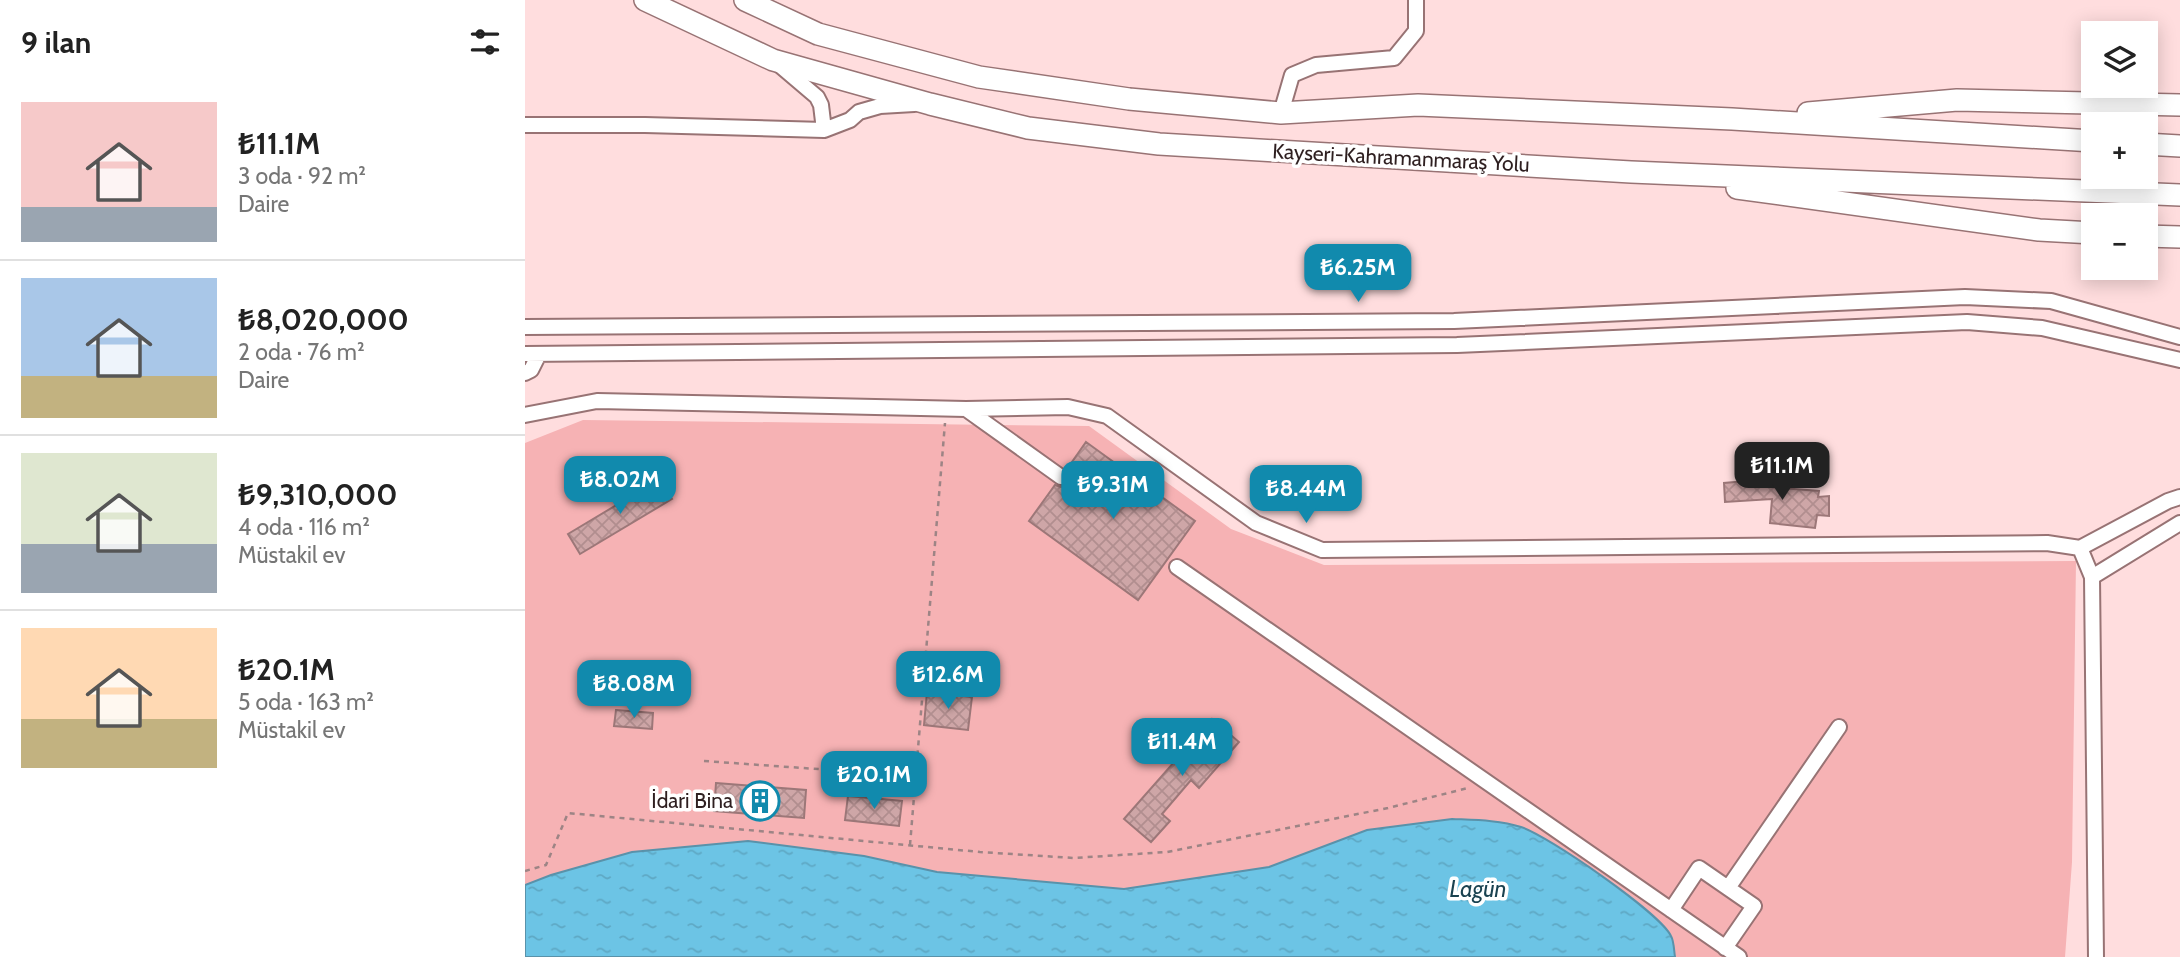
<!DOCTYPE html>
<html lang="tr">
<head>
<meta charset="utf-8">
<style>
  body { margin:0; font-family:Cabin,sans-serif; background:#f2f2f2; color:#222; height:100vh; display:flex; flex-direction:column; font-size:26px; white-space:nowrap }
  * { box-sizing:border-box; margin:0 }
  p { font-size:23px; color:#767676 }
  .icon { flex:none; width:38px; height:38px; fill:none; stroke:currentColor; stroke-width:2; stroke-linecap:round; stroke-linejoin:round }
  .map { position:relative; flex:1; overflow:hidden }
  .drawer { display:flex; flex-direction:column; background:#fff; width:525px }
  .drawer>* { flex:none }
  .tools { position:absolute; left:1556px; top:21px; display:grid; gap:14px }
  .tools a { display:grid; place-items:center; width:77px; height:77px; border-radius:0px; background:#fff; box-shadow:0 4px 18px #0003; font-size:35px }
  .price { position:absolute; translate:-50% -60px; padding:0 16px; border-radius:14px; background:#118aad; color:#fff; font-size:23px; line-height:46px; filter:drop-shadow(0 2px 4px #0008) }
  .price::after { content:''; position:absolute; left:50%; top:42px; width:21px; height:16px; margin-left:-10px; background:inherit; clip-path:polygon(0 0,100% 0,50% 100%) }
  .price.current { background:#222; color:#fff }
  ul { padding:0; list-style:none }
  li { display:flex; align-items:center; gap:21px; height:175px; padding:0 21px }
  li+li { border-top:2px solid #e0e0e0 }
  li span { display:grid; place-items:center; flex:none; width:196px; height:140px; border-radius:0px; color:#555 }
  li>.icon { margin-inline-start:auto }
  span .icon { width:84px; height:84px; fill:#fffc; stroke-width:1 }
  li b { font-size:30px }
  h2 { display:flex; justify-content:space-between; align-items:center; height:84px; padding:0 21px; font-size:30px }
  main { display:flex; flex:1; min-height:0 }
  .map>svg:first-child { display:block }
</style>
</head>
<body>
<main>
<section class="drawer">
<h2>9 ilan<svg class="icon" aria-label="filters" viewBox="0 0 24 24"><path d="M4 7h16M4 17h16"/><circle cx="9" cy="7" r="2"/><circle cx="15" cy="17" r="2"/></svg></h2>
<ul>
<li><span style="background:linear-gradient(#f6c9c9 75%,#9aa5b1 0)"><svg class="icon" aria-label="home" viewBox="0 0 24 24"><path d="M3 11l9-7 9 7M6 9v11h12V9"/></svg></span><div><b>₺11.1M</b><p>3 oda · 92 m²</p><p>Daire</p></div></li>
<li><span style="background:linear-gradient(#a9c7e8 70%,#c2b280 0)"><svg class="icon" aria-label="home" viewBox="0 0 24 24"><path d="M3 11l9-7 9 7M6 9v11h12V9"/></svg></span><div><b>₺8,020,000</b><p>2 oda · 76 m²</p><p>Daire</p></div></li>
<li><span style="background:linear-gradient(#dfe7d0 65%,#9aa5b1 0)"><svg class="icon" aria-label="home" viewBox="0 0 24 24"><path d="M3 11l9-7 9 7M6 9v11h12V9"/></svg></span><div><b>₺9,310,000</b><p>4 oda · 116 m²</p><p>Müstakil ev</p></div></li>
<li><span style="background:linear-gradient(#ffd9b3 65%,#c2b280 0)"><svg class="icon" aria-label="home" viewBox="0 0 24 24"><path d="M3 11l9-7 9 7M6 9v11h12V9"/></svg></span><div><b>₺20.1M</b><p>5 oda · 163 m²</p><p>Müstakil ev</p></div></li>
</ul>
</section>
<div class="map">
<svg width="1655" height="957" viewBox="0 0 1655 957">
  <defs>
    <pattern id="water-ripples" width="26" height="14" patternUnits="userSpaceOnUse" patternTransform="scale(1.75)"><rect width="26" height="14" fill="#6cc4e5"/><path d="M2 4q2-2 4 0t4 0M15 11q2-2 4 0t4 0" fill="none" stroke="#5ea8c4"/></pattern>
    <pattern id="building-cross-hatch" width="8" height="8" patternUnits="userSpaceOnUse" patternTransform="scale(1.75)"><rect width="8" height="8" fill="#cea6a7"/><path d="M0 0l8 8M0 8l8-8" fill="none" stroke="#b18e8f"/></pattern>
  </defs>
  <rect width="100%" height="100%" fill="#ffddde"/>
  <path fill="#f6b2b4" d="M 58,420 L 564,426 L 706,529 L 799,565 L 1551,561 L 1547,862 L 1540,957 L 0,957 L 0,443 Z"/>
  <path fill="url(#water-ripples)" stroke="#5992aa" stroke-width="2" d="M 927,819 C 949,820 974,820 996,827 C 1022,835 1135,913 1146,936 C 1149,941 1149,951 1150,957 L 0,957 L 0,885 L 26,875 L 107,852 L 223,841 L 339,856 L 412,872 L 599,889 L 744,867 L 842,830 Z"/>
  <path fill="url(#building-cross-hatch)" stroke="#9c7778" stroke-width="2" d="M 561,442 L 670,521 L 613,600 L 504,521 L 530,485 L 536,487 L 543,483 L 546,477 L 542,469 Z
    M 135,479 L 147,499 L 55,554 L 43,534 Z
    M 1233,480 L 1233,486 L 1294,491 L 1293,497 L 1304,496 L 1304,516 L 1292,515 L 1290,528 L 1245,523 L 1247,499 L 1200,502 L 1199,483 Z
    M 402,692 L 447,697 L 443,730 L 399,725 Z
    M 91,710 L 128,713 L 127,729 L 89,726 Z
    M 687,719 L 714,742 L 674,788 L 666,780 L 637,814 L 645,821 L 626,842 L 599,819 Z
    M 191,783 L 281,790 L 279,818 L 189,811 Z
    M 323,796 L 377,801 L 374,826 L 320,820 Z"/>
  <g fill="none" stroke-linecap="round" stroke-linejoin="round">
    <g stroke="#987374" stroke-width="18">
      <path id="minor" d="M 252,63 L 292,97 L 296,105 L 299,130
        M 756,113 L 767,75 L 791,65 L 869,58 L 891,31 L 891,0
        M 0,125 L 120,125 L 299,130 L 325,120 L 334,112 L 355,106 L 389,104
        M 0,327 L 929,321 L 1440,297 L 1526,301 L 1655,337
        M 0,354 L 932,345 L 1442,322 L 1517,328 L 1655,360
        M 0,373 L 6,370 L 14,354
        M 441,409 L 536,477
        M 0,415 L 72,401 L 441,409 L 543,407 L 582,416 L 731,523 L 797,550 L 1522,543 L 1555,548 L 1567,577 L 1571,957
        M 1555,548 L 1643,501 L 1655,497
        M 652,567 L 1214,957
        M 1567,577 L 1655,523
        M 1203,888 L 1314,727
        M 1146,910 L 1174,868 L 1229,906 L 1200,948"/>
    </g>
    <g stroke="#987374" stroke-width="24">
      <path id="highway" d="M 120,0 L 248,60 L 405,104 L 503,128 L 634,144 L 1106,172 L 1655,195
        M 220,0 L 293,34 L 454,77 L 604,99 L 756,113 L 893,105 L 1207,119 L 1568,141
        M 1283,113 L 1432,100 L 1655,105
        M 1620,144 L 1655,146
        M 1212,188 L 1514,230 L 1568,233
        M 1620,236 L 1655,237"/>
    </g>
    <path stroke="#9d8485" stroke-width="2.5" stroke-dasharray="5 5" stroke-linecap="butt" d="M 179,761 L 391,776
      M 385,845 L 420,423
      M 0,871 L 21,865 L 43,813 L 455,852 L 549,858 L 642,852 L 863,808 L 943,788"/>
    <use href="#minor" stroke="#fff" stroke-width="14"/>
    <use href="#highway" stroke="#fff" stroke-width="21"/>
  </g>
  <defs>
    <g id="building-ring" transform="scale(2.0125)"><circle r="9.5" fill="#fff" stroke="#118aad" stroke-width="1.5"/><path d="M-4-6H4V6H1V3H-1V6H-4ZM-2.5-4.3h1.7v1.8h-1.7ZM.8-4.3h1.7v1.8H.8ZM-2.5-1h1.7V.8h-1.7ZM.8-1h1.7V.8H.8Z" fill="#118aad"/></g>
  </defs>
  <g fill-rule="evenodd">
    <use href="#building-ring" x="235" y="801"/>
  </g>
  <g text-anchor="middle" stroke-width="7" stroke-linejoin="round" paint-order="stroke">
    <g font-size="21" fill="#2e1f20" stroke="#fff">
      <text transform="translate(876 158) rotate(3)" y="7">Kayseri-Kahramanmaraş Yolu</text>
    </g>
    <g font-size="21" fill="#2e1f20" stroke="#fff" text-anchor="end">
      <text x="208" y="808">İdari Bina</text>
    </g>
    <g font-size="23" font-style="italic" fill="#1a4250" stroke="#fff">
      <text x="953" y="897">Lagün</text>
    </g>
  </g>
</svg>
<div class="tools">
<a><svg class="icon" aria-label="layers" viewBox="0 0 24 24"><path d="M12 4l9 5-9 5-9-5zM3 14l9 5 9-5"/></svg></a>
<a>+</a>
<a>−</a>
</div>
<b class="price" style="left:833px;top:304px">₺6.25M</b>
<b class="price current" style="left:1257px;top:502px">₺11.1M</b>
<b class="price" style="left:95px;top:516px">₺8.02M</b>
<b class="price" style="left:588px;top:521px">₺9.31M</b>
<b class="price" style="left:781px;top:525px">₺8.44M</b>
<b class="price" style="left:423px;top:711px">₺12.6M</b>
<b class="price" style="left:109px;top:720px">₺8.08M</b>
<b class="price" style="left:657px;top:778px">₺11.4M</b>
<b class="price" style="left:349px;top:811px">₺20.1M</b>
</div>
</main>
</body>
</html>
